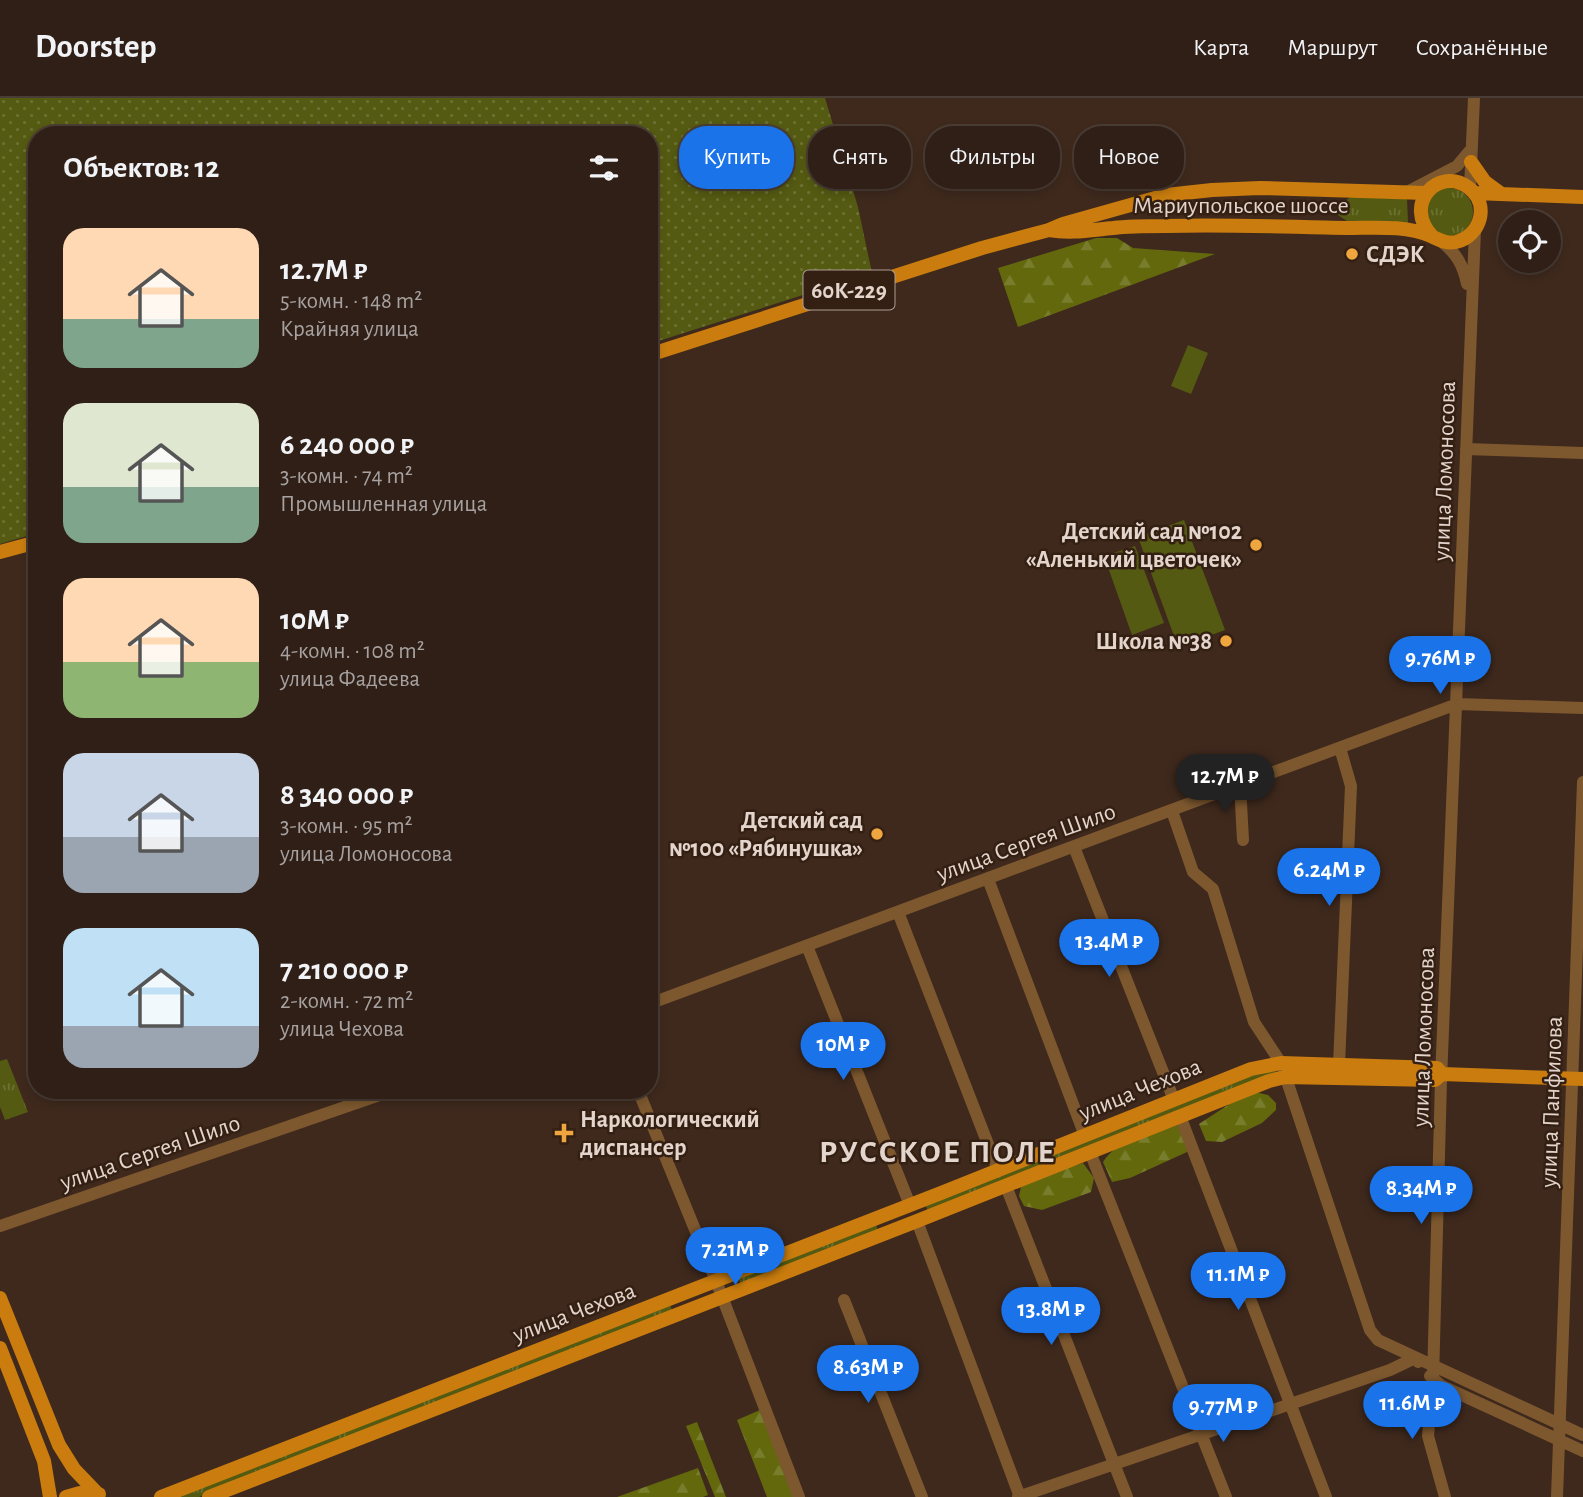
<!DOCTYPE html>
<html lang="ru">
<head>
<meta charset="utf-8">
<style>
  body { margin:0; font-family:"Alegreya Sans",sans-serif; background:#3b2c23; color:#f1f3f6; height:100vh; display:flex; flex-direction:column; font-size:26px; white-space:nowrap }
  * { box-sizing:border-box; margin:0 }
  p { font-size:23px; color:#a7a2a1 }
  .icon { flex:none; width:38px; height:38px; fill:none; stroke:currentColor; stroke-width:2; stroke-linecap:round; stroke-linejoin:round }
  .map { position:relative; flex:1; overflow:hidden }
  .sheet { position:absolute; left:28px; top:28px; width:630px; height:973px; display:flex; flex-direction:column; background:#2f1f16; border-radius:28px; box-shadow:0 4px 10px #0003,0 0 0 2px #4a3d35 }
  .sheet>* { flex:none }
  .top-card { position:absolute; left:679px; top:28px; width:665px; height:63px; display:flex; gap:14px }
  .fabs { position:absolute; left:1498px; top:112px; display:grid; gap:14px }
  .fabs a { display:grid; place-items:center; width:63px; height:63px; border-radius:50%; background:#2f1f16; box-shadow:0 4px 10px #0003,0 0 0 2px #4a3d35; font-size:35px }
  .price { position:absolute; translate:-50% -60px; padding:0 16px; border-radius:24px; background:#1a73e8; color:#fff; font-size:23px; line-height:46px; filter:drop-shadow(0 2px 4px #0008) }
  .price::after { content:''; position:absolute; left:50%; top:42px; width:21px; height:16px; margin-left:-10px; background:inherit; clip-path:polygon(0 0,100% 0,50% 100%) }
  .price.on { background:#222; color:#fff }
  ul { padding:0; list-style:none }
  li { display:flex; align-items:center; gap:21px; height:175px; padding:0 35px }
  li span { display:grid; place-items:center; flex:none; width:196px; height:140px; border-radius:21px; color:#555 }
  li>.icon { margin-inline-start:auto }
  span .icon { width:84px; height:84px; fill:#fffc; stroke-width:1 }
  li b { font-size:30px }
  h2 { display:flex; justify-content:space-between; align-items:center; height:84px; padding:0 35px; font-size:30px }
  .chip { padding:0 24px; border-radius:28px; background:#2f1f16; box-shadow:0 4px 10px #0003,0 0 0 2px #4a3d35; font-size:24px; line-height:63px }
  .chip.on { background:#1a73e8; color:#fff }
  header { display:flex; align-items:center; gap:42px; box-sizing:border-box; height:98px; padding:0 35px; background:#2f1f16; border-bottom:2px solid #4a3d35 }
  header strong { font-size:33px }
  nav { display:flex; gap:38px; margin-inline-start:auto; font-size:24px }
  .map>svg:first-child { display:block }
</style>
</head>
<body>
<header>
<strong>Doorstep</strong>
<nav><a>Карта</a><a>Маршрут</a><a>Сохранённые</a></nav>
</header>
<div class="map">
<svg width="1583" height="1399" viewBox="0 0 1583 1399">
  <defs>
    <pattern id="grass-tufts" width="24" height="20" patternUnits="userSpaceOnUse" patternTransform="scale(1.75)"><rect width="24" height="20" fill="#545a11"/><path d="M3 7l-1-3M5 7V3M7 7l1-3M15 17l-1-3M17 17v-4M19 17l1-3" fill="none" stroke="#6c7132"/></pattern>
    <pattern id="forest-firs" width="22" height="20" patternUnits="userSpaceOnUse" patternTransform="scale(1.75)"><rect width="22" height="20" fill="#62680b"/><path d="M5 1l3.5 6h-7zM16 11l3.5 6h-7z" fill="#787d2d"/></pattern>
    <pattern id="park-dots" width="8" height="8" patternUnits="userSpaceOnUse" patternTransform="scale(1.75)"><rect width="8" height="8" fill="#545a11"/><path d="M2 2h.1M6 6h.1" fill="none" stroke="#6c7132" stroke-width="1.8" stroke-linecap="round"/></pattern>
  </defs>
  <rect width="100%" height="100%" fill="#3f291d"/>
  <path fill="url(#grass-tufts)" d="M1425 114a24 24 0 1 1 48 0a24 24 0 1 1-48 0Z
    M 1351,99 L 1407,101 L 1408,125 L 1350,125 L 1338,117 L 1338,107 Z
    M 7,961 L 28,1014 L 5,1022 L 0,1009 L 0,963 Z
    M 1276,972 L 1277,975 L 928,1113 L 925,1106 L 1254,975 Z
    M 876,1126 L 878,1133 L 741,1186 L 738,1179 Z
    M 669,1205 L 673,1214 L 199,1399 L 172,1399 Z"/>
  <path fill="url(#forest-firs)" d="M 1096,140 L 1117,140 L 1133,150 L 1215,156 L 1018,229 L 998,170 Z
    M 1255,994 L 1268,997 L 1276,1005 L 1276,1012 L 1262,1025 L 1222,1044 L 1206,1043 L 1199,1026 L 1231,1005 Z
    M 1177,1027 L 1186,1033 L 1187,1054 L 1130,1080 L 1112,1084 L 1103,1064 C 1117,1041 1153,1036 1177,1027 Z
    M 1083,1065 L 1094,1080 L 1091,1094 L 1042,1112 L 1024,1108 L 1019,1098 L 1021,1089 L 1051,1075 Z
    M 760,1312 L 794,1399 L 767,1399 L 737,1322 Z
    M 697,1324 L 726,1399 L 715,1399 L 686,1328 Z
    M 698,1370 L 708,1397 L 703,1399 L 617,1399 Z"/>
  <path fill="url(#park-dots)" d="M 0,0 L 825,0 L 858,109 L 872,175 L 649,246 L 649,37 L 37,37 L 37,435 L 0,446 Z"/>
  <path fill="#545a11" d="M 1188,247 L 1208,255 L 1191,296 L 1171,288 Z
    M 1184,422 L 1225,532 L 1178,549 L 1138,439 Z
    M 1135,448 L 1164,525 L 1132,537 L 1104,458 Z"/>
  <g fill="none" stroke-linecap="round" stroke-linejoin="round">
    <path stroke="#7d582f" stroke-width="12" d="M 1470,91 L 1474,0
      M 1405,95 L 1457,68 L 1472,50
      M 1441,143 C 1457,156 1463,167 1467,186
      M 1466,351 L 1583,355
      M 1240,687 L 1243,742
      M 1172,713 L 1193,774 L 1213,791 L 1254,924 L 1281,965 L 1370,1232 L 1378,1242 L 1583,1337
      M 1074,749 L 1174,1002
      M 988,781 L 1085,1038
      M 898,814 L 998,1072
      M 807,848 L 910,1107
      M 649,906 L 1457,606 L 1583,610
      M 1339,967 L 1351,688 L 1340,650
      M 638,992 L 716,1183 L 799,1399
      M 1180,1018 L 1326,1399
      M 1090,1054 L 1226,1399
      M 1006,1088 L 1127,1399
      M 917,1123 L 1020,1399
      M 0,1128 L 394,992
      M 844,1202 L 922,1399
      M 1430,1278 L 1442,1288 L 1583,1353
      M 1018,1399 L 1390,1272 L 1415,1260 L 1418,1264
      M 1445,1399 L 1428,1338 L 1433,1282 L 1441,982 L 1475,132
      M 1557,1399 L 1583,684"/>
    <path stroke="#ca7d0e" stroke-width="14" d="M 1471,64 L 1485,84 L 1500,95
      M 1474,95 L 1583,99
      M 1049,132 C 1071,136 1091,132 1113,130 C 1130,128 1148,128 1166,128 C 1226,126 1287,129 1347,130 C 1374,130 1405,127 1431,138 C 1440,142 1446,146 1456,144 C 1481,138 1490,106 1469,90 C 1439,67 1402,106 1432,138
      M 649,257 L 982,150 L 1049,132 L 1063,126 L 1166,97 L 1212,92 L 1260,90 L 1426,95
      M 0,454 L 37,444
      M 0,1200 L 59,1347 L 74,1371 L 97,1395
      M 0,1250 L 44,1363 L 50,1399
      M 66,1399 L 80,1395 L 99,1396
      M 161,1399 L 941,1095 L 1251,971 L 1281,965 L 1437,970 L 1442,976
      M 209,1399 L 917,1123 L 1269,983 L 1285,979 L 1435,982 L 1442,976 L 1583,981"/>
  </g>
  <g fill="#f0a63f" stroke="#341f13" stroke-width="2.5">
    <circle cx="1352" cy="156" r="7"/>
    <circle cx="1256" cy="447" r="7"/>
    <circle cx="1226" cy="543" r="7"/>
    <circle cx="877" cy="736" r="7"/>
    <path d="M560.5 1024.5h7v7h7v7h-7v7h-7v-7h-7v-7h7z"/>
  </g>
  <g text-anchor="middle" stroke-width="5" stroke-linejoin="round" paint-order="stroke">
    <rect fill="#341f13" stroke="#ae9e94" stroke-width="2" x="803.5" y="172.5" width="91" height="39" rx="5"/>
    <g font-size="23" font-weight="bold" fill="#e3d4cc">
      <text x="849" y="200">60К-229</text>
    </g>
    <g font-size="24" fill="#e3d4cc" stroke="#341f13">
      <text x="1241" y="115">Мариупольское шоссе</text>
      <text transform="translate(1444 373) rotate(-88)" y="8">улица Ломоносова</text>
      <text transform="translate(1026 744) rotate(-20)" y="8">улица Сергея Шило</text>
      <text transform="translate(1423 939) rotate(-88)" y="8">улица Ломоносова</text>
      <text transform="translate(1140 991) rotate(-22)" y="8">улица Чехова</text>
      <text transform="translate(1551 1004) rotate(-88)" y="8">улица Панфилова</text>
      <text transform="translate(150 1054) rotate(-19)" y="8">улица Сергея Шило</text>
      <text transform="translate(574 1214) rotate(-21)" y="8">улица Чехова</text>
    </g>
    <g font-size="24" font-weight="bold" fill="#e3d4cc" stroke="#341f13" text-anchor="end">
      <text x="1366" y="164" text-anchor="start">СДЭК</text>
      <text x="1242" y="441">Детский сад №102<tspan x="1242" dy="28">«Аленький цветочек»</tspan></text>
      <text x="1212" y="551">Школа №38</text>
      <text x="863" y="730">Детский сад<tspan x="863" dy="28">№100 «Рябинушка»</tspan></text>
      <text x="580" y="1029" text-anchor="start">Наркологический<tspan x="580" dy="28">диспансер</tspan></text>
    </g>
    <g font-size="32" font-weight="bold" letter-spacing="2" fill="#e3d4cc" stroke="#341f13">
      <text x="938" y="1064">РУССКОЕ ПОЛЕ</text>
    </g>
  </g>
</svg>
<div class="fabs">
<a><svg class="icon" aria-label="locate" viewBox="0 0 24 24"><circle cx="12" cy="12" r="6"/><path d="M12 2v4M12 18v4M2 12h4M18 12h4"/></svg></a>
</div>
<b class="price" style="left:1440px;top:598px">9.76M ₽</b>
<b class="price on" style="left:1225px;top:716px">12.7M ₽</b>
<b class="price" style="left:1329px;top:810px">6.24M ₽</b>
<b class="price" style="left:1109px;top:881px">13.4M ₽</b>
<b class="price" style="left:843px;top:984px">10M ₽</b>
<b class="price" style="left:1421px;top:1128px">8.34M ₽</b>
<b class="price" style="left:735px;top:1189px">7.21M ₽</b>
<b class="price" style="left:1238px;top:1214px">11.1M ₽</b>
<b class="price" style="left:1051px;top:1249px">13.8M ₽</b>
<b class="price" style="left:868px;top:1307px">8.63M ₽</b>
<b class="price" style="left:1412px;top:1343px">11.6M ₽</b>
<b class="price" style="left:1223px;top:1346px">9.77M ₽</b>
<div class="top-card">
<a class="chip on">Купить</a>
<a class="chip">Снять</a>
<a class="chip">Фильтры</a>
<a class="chip">Новое</a>
</div>
<section class="sheet">
<h2>Объектов: 12<svg class="icon" aria-label="filters" viewBox="0 0 24 24"><path d="M4 7h16M4 17h16"/><circle cx="9" cy="7" r="2"/><circle cx="15" cy="17" r="2"/></svg></h2>
<ul>
<li><span style="background:linear-gradient(#ffd9b3 65%,#7fa58c 0)"><svg class="icon" aria-label="home" viewBox="0 0 24 24"><path d="M3 11l9-7 9 7M6 9v11h12V9"/></svg></span><div><b>12.7M ₽</b><p>5-комн. · 148 m²</p><p>Крайняя улица</p></div></li>
<li><span style="background:linear-gradient(#dfe7d0 60%,#7fa58c 0)"><svg class="icon" aria-label="home" viewBox="0 0 24 24"><path d="M3 11l9-7 9 7M6 9v11h12V9"/></svg></span><div><b>6 240 000 ₽</b><p>3-комн. · 74 m²</p><p>Промышленная улица</p></div></li>
<li><span style="background:linear-gradient(#ffd9b3 60%,#8fb573 0)"><svg class="icon" aria-label="home" viewBox="0 0 24 24"><path d="M3 11l9-7 9 7M6 9v11h12V9"/></svg></span><div><b>10M ₽</b><p>4-комн. · 108 m²</p><p>улица Фадеева</p></div></li>
<li><span style="background:linear-gradient(#c9d6e8 60%,#9aa5b1 0)"><svg class="icon" aria-label="home" viewBox="0 0 24 24"><path d="M3 11l9-7 9 7M6 9v11h12V9"/></svg></span><div><b>8 340 000 ₽</b><p>3-комн. · 95 m²</p><p>улица Ломоносова</p></div></li>
<li><span style="background:linear-gradient(#bfe0f5 70%,#9aa5b1 0)"><svg class="icon" aria-label="home" viewBox="0 0 24 24"><path d="M3 11l9-7 9 7M6 9v11h12V9"/></svg></span><div><b>7 210 000 ₽</b><p>2-комн. · 72 m²</p><p>улица Чехова</p></div></li>
</ul>
</section>
</div>
</body>
</html>
